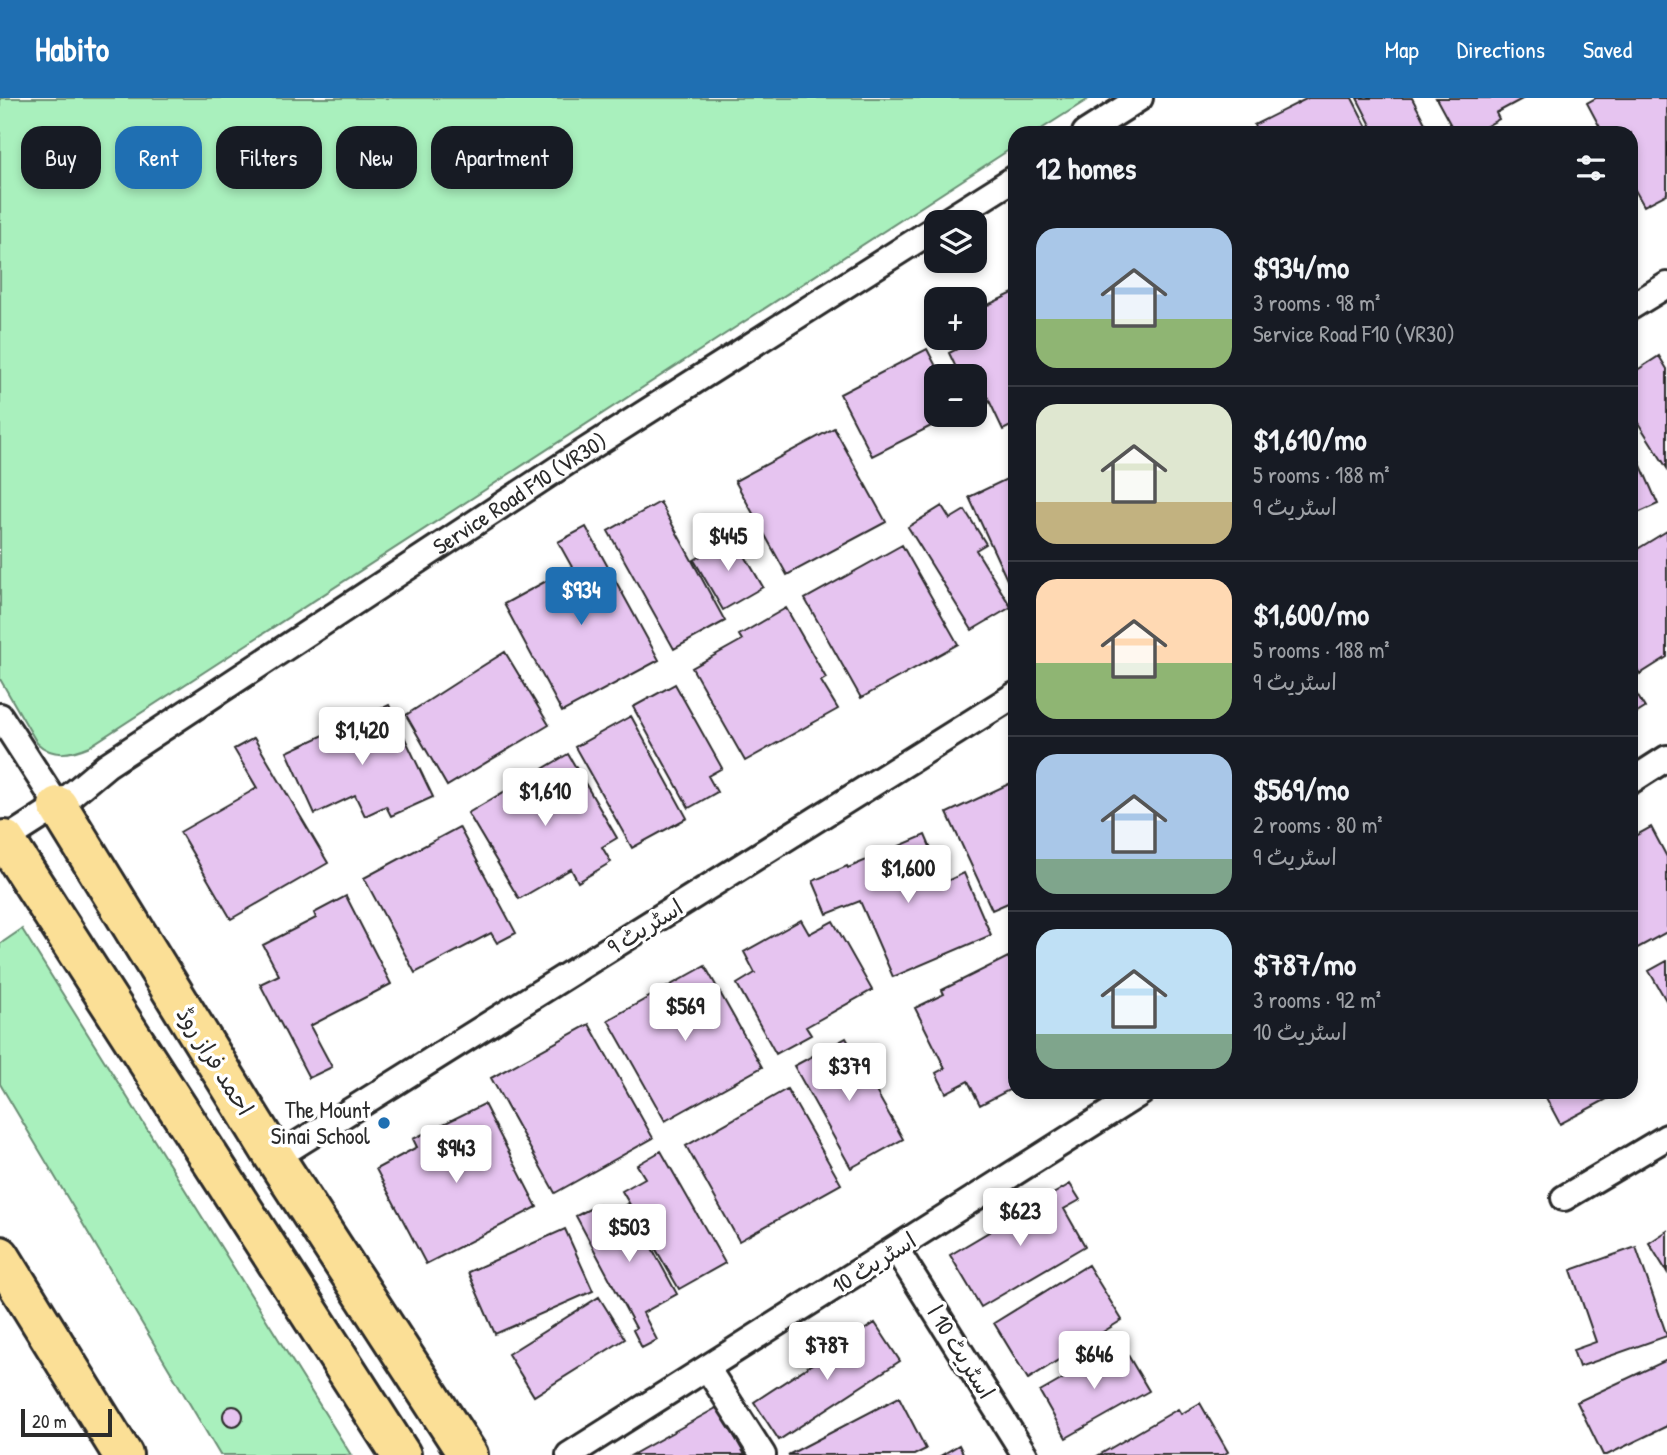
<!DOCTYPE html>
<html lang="en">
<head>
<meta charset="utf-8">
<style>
  body { margin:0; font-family:"Patrick Hand","Playpen Sans Arabic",sans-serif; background:#20242c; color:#f1f3f6; height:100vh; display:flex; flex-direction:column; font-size:26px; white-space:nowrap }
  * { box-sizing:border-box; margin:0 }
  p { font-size:23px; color:#9ea1a6 }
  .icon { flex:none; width:38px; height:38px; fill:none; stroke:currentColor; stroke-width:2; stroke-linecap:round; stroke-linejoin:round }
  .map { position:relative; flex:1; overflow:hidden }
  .panel { position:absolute; left:1008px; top:28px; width:630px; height:973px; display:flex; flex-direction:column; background:#171b24; border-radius:21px; box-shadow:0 4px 10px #0003 }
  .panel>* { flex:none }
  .guide { position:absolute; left:21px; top:28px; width:665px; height:63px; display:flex; gap:14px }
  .buttons { position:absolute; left:924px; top:112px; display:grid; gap:14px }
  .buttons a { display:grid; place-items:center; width:63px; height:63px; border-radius:14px; background:#171b24; box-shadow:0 4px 10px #0003; font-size:35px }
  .scale { position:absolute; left:21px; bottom:18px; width:91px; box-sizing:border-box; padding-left:7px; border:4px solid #2b2b2b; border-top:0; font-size:19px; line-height:24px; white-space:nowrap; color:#2b2b2b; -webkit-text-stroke:5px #fff; paint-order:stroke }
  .price { position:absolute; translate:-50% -60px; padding:0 16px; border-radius:7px; background:#fff; color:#222; font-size:23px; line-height:46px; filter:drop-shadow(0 2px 4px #0008) }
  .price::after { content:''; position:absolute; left:50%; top:42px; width:21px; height:16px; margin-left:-10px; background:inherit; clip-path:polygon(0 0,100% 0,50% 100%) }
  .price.current { background:#1f6fb2; color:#fff }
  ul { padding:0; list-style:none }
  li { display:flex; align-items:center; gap:21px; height:175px; padding:0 28px }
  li+li { border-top:2px solid #363941 }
  li span { display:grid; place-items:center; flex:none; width:196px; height:140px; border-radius:21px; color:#555 }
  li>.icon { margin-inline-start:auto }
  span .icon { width:84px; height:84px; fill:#fffc; stroke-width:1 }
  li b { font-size:30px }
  h2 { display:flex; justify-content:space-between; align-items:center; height:84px; padding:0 28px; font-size:30px }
  .chip { padding:0 24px; border-radius:21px; background:#171b24; box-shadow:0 4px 10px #0003; font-size:24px; line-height:63px }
  .chip.current { background:#1f6fb2; color:#fff }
  header { display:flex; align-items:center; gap:42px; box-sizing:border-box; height:98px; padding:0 35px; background:#1f6fb2; color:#fff }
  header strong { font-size:33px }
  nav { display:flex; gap:38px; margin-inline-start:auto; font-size:24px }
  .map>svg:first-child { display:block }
</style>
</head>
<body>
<header>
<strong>Habito</strong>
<nav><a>Map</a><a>Directions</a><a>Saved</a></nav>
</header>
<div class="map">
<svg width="1667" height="1357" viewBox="0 0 1667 1357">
  <rect width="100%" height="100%" fill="#fff"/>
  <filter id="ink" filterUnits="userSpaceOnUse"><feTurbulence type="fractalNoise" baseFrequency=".0143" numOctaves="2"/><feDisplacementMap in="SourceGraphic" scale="14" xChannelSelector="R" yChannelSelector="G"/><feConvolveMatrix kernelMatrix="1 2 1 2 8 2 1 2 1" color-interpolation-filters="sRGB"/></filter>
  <g filter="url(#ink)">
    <path fill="#a9f0bd" stroke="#6a8e74" stroke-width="2" d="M 0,0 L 1090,0 L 1035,35 L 1015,35 L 1015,48 L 90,648 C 71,656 53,660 37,645 L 0,581 Z
      M 22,831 L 351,1357 L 220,1357 L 0,986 L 0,846 Z"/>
    <path fill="#e6c4f0" stroke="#2b2b2b" stroke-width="2" d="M 1308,0 L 1352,0 L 1370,35 L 1258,35 L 1254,27 Z
      M 1357,0 L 1412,0 L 1430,35 L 1375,35 Z
      M 1436,0 L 1524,0 L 1496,15 L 1499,21 L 1474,35 L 1455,35 Z
      M 1596,0 L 1667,0 L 1667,96 L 1644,108 L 1631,85 L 1631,35 L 1603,35 L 1587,5 Z
      M 1015,194 L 1015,326 L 1003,332 L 986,296 L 975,302 L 975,278 L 960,278 L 949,255 L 965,247 L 962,240 L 975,240 L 975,213 Z
      M 927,251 L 941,278 L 936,278 L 936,317 L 953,317 L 872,358 L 840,296 Z
      M 1659,258 L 1667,271 L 1667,370 L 1631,314 L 1631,276 Z
      M 834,330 L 886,424 L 787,477 L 735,383 Z
      M 1631,345 L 1658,406 L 1631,418 Z
      M 1015,377 L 1015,499 L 969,399 Z
      M 660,404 L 725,523 L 674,551 L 608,433 Z
      M 942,408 L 950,421 L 965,412 L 986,446 L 976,452 L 1011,509 L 972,532 L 908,429 Z
      M 586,429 L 659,562 L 562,614 L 504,506 L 572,469 L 558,444 Z
      M 1667,433 L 1667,559 L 1640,576 L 1631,561 L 1631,455 Z
      M 734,439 L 763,489 L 723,512 L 694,462 Z
      M 902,447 L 958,546 L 861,600 L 805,501 Z
      M 786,510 L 826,580 L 821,583 L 838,611 L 745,663 L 692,570 L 742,542 L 739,537 Z
      M 505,554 L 549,627 L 447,688 L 406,617 L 465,579 Z
      M 675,586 L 722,670 L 708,678 L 717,694 L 689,710 L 633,609 Z
      M 1631,587 L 1645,610 L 1632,618 L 1631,616 Z
      M 389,607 L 433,699 L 391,718 L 386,708 L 365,718 L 355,697 L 315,716 L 287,654 Z
      M 631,618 L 687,720 L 632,750 L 575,649 Z
      M 254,640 L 328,765 L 231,821 L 180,734 L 257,690 L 234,651 Z
      M 568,656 L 617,740 L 602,749 L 611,764 L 578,784 L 571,771 L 519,801 L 468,715 Z
      M 1015,683 L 1015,802 L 992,812 L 947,715 Z
      M 459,729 L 516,835 L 497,845 L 491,835 L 415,875 L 364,780 Z
      M 1651,729 L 1667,759 L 1667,834 L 1632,853 L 1631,740 Z
      M 925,737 L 945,784 L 964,775 L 991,837 L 893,879 L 860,803 L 827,816 L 813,783 L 847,768 L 848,770 Z
      M 346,798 L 391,886 L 310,928 L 332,969 L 309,980 L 260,886 L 279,877 L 263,847 L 316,820 L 314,815 Z
      M 801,822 L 809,836 L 833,823 L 872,892 L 806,929 L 811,937 L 776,956 L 737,886 L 755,875 L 744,854 Z
      M 1008,859 L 1015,872 L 1015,989 L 980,1007 L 968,983 L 946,995 L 936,975 L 945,970 L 915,910 L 944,896 L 942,892 Z
      M 1667,863 L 1667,904 L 1649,873 Z
      M 705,868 L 762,969 L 665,1023 L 608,922 Z
      M 589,926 L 653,1040 L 555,1095 L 491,980 Z
      M 846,940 L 903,1041 L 851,1070 L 794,968 Z
      M 787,991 L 841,1086 L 739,1143 L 686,1048 Z
      M 1543,994 L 1620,994 L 1560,1026 Z
      M 484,1006 L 537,1109 L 426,1166 L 376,1071 L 417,1049 L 413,1041 Z
      M 661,1053 L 725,1165 L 679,1191 L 622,1093 L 645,1080 L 637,1067 Z
      M 1070,1086 L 1080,1102 L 1064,1111 L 1085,1148 L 981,1209 L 950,1157 Z
      M 599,1106 L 606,1118 L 628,1106 L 677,1196 L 643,1215 L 657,1242 L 642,1250 L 633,1232 L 636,1230 L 576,1118 Z
      M 565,1131 L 593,1193 L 495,1236 L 468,1174 Z
      M 1667,1133 L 1667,1174 L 1649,1145 Z
      M 1636,1149 L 1667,1238 L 1579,1269 L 1573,1252 L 1596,1244 L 1571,1172 Z
      M 1088,1167 L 1122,1222 L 1028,1281 L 994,1225 Z
      M 599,1199 L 625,1241 L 534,1298 L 508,1256 Z
      M 875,1225 L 900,1263 L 779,1342 L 754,1304 Z
      M 1122,1247 L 1149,1293 L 1066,1340 L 1040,1294 Z
      M 1667,1262 L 1667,1328 L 1607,1357 L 1603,1357 L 1577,1304 Z
      M 899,1299 L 926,1351 L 914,1357 L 788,1357 Z
      M 1200,1305 L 1228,1354 L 1223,1357 L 1099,1357 L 1178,1311 L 1181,1316 Z
      M223 1318a10 10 0 1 1 20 0a10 10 0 1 1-20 0Z
      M 718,1309 L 745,1357 L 632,1357 Z
      M 959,1347 L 964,1357 L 942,1357 Z"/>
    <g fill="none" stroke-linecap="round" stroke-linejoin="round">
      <g stroke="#2b2b2b" stroke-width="30">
        <g id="street">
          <path d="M 1085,35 L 1140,0"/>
          <path d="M 945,124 L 1015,80"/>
          <path d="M 1631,209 L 1667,187"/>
          <path d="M 0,618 L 58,708"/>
          <path d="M 1631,683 L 1667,660"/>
          <path id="s1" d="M 5,742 L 58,708 L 107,667 L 569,363 L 936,130"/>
          <path d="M 275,1060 L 1015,597"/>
          <path d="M 1564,1100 L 1667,1039"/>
          <path d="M 896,1151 L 1025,1357"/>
          <path d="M 707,1270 L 763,1357"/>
          <path d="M 569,1357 L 1142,994"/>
        </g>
      </g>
      <g stroke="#2b2b2b" stroke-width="44">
        <path id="primary" d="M 58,708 L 275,1060 L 468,1357
          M 5,742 L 401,1357
          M 0,1158 L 123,1357"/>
      </g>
      <use href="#street" stroke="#fff" stroke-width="24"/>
      <use href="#primary" stroke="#fbdf96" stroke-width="38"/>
    </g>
  </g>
  <circle fill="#1f6fb2" stroke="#fff" stroke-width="2.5" cx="384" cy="1025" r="7"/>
  <g text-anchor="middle" stroke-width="7" stroke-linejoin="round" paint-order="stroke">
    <g font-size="23" fill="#2b2b2b" stroke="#fff">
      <text dy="8" stroke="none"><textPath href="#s1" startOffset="621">Service Road F10 (VR30)</textPath></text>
      <text transform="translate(645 829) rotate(-32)" y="8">اسٹریٹ 9</text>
      <text transform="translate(215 963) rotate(58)" y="8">احمد فراز روڈ</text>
      <text transform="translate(874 1165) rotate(-32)" y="8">اسٹریٹ 10</text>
      <text transform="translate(961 1254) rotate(58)" y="8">اسٹریٹ 10 ا</text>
    </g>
    <g font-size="23" fill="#2b2b2b" stroke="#fff" text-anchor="end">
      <text x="370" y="1020">The Mount<tspan x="370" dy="26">Sinai School</tspan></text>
    </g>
  </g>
</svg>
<div class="buttons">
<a><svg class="icon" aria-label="layers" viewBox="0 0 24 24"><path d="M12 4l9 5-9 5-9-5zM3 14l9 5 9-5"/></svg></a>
<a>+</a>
<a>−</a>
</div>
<div class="scale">20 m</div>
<b class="price" style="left:728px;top:475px">$445</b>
<b class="price current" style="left:581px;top:529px">$934</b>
<b class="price" style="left:362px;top:669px">$1,420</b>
<b class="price" style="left:545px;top:730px">$1,610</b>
<b class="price" style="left:908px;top:807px">$1,600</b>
<b class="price" style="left:685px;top:945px">$569</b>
<b class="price" style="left:849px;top:1005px">$379</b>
<b class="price" style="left:456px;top:1087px">$943</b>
<b class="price" style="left:1020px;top:1150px">$623</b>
<b class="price" style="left:629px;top:1166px">$503</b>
<b class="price" style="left:827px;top:1284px">$787</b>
<b class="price" style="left:1094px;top:1293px">$646</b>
<div class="guide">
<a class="chip">Buy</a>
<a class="chip current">Rent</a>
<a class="chip">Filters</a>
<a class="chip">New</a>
<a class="chip">Apartment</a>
</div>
<section class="panel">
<h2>12 homes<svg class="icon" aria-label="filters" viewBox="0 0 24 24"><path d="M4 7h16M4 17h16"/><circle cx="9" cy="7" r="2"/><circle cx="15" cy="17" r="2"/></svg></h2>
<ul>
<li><span style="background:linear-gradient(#a9c7e8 65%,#8fb573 0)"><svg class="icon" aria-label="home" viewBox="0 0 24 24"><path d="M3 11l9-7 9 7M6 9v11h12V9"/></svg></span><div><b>$934/mo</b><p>3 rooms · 98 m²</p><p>Service Road F10 (VR30)</p></div></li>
<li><span style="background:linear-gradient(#dfe7d0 70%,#c2b280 0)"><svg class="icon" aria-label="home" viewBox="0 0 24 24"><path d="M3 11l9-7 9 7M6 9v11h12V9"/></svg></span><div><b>$1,610/mo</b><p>5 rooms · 188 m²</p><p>اسٹریٹ 9</p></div></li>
<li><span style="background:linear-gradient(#ffd9b3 60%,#8fb573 0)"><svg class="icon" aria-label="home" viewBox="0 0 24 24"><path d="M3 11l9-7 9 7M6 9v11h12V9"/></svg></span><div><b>$1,600/mo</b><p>5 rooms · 188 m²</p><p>اسٹریٹ 9</p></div></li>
<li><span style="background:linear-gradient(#a9c7e8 75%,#7fa58c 0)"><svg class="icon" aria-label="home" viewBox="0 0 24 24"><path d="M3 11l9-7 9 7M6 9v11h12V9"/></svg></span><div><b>$569/mo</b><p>2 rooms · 80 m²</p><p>اسٹریٹ 9</p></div></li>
<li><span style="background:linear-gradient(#bfe0f5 75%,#7fa58c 0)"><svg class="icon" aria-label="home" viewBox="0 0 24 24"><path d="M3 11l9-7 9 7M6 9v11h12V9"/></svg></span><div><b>$787/mo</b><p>3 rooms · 92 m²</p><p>اسٹریٹ 10</p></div></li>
</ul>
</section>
</div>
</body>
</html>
